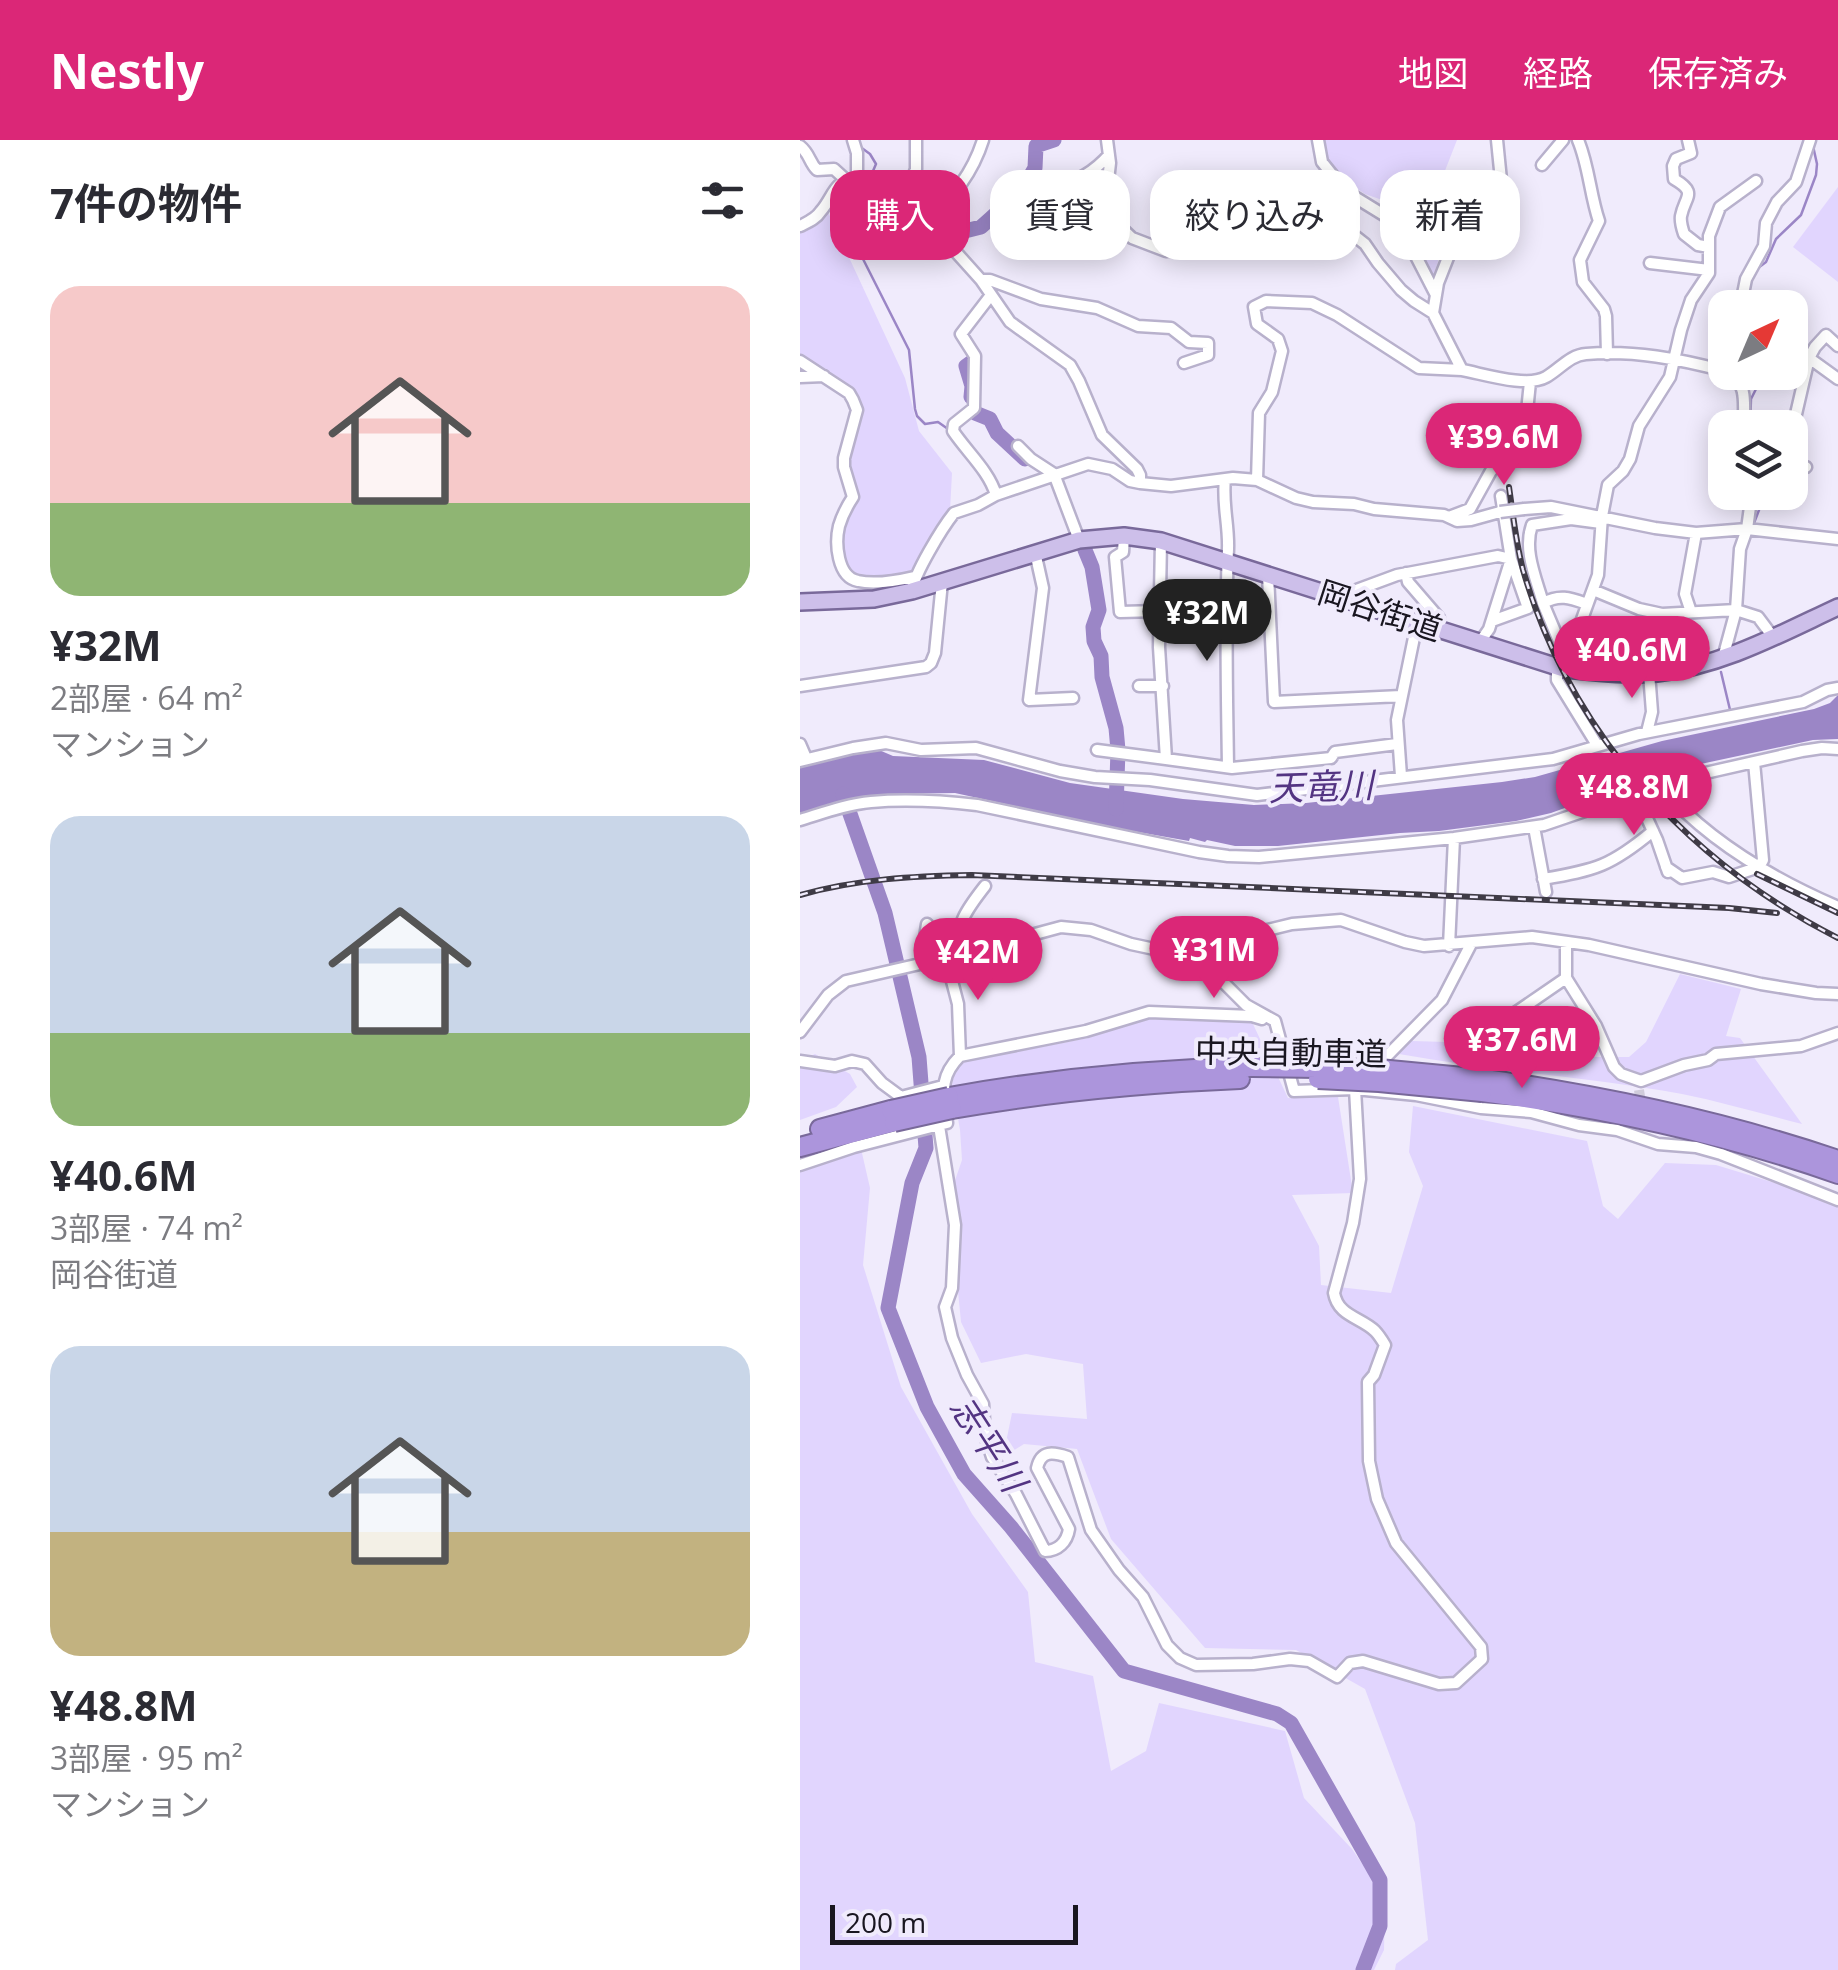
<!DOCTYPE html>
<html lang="ja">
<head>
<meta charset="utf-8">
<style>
  body { margin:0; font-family:"Open Sans","Noto Sans JP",sans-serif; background:#f2f2f3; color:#2b2b33; height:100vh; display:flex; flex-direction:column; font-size:38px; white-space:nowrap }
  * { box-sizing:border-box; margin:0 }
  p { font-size:32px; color:#7c7c81 }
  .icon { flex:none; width:55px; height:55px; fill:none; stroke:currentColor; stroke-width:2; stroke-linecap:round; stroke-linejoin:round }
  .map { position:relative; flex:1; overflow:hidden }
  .side { display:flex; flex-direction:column; background:#fff; width:800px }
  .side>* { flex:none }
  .hud { position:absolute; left:30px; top:30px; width:858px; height:90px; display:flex; gap:20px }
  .needle { width:65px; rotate:44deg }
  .buttons { position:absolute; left:908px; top:150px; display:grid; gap:20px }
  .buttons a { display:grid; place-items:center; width:100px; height:100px; border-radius:20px; background:#fff; box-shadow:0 5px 25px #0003; font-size:50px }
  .scale { position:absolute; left:30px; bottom:25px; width:248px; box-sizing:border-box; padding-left:10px; border:5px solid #191620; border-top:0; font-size:28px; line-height:35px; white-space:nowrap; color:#191620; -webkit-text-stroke:8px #f0ebfc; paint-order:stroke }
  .price { position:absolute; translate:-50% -85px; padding:0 22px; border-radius:35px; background:#db2777; color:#fff; font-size:32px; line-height:65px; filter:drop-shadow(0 2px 5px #0008) }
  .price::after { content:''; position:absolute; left:50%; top:60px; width:30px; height:22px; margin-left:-15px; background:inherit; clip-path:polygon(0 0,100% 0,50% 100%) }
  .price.on { background:#222; color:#fff }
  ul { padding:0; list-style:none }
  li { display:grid; align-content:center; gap:20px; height:530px; padding:0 50px }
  li span { display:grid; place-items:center; height:310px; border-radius:30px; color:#555 }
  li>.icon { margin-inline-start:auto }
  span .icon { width:180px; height:180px; fill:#fffc; stroke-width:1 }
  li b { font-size:42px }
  h2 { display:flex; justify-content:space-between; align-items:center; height:120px; padding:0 50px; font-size:42px }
  .pill { padding:0 35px; border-radius:30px; background:#fff; box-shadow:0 5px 25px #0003; font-size:35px; line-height:90px }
  .pill.on { background:#db2777; color:#fff }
  header { display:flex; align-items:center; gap:60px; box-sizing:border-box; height:140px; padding:0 50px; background:#db2777; color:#fff }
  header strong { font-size:48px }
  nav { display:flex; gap:55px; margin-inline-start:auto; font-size:35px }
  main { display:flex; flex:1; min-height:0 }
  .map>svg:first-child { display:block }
</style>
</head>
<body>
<header>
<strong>Nestly</strong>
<nav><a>地図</a><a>経路</a><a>保存済み</a></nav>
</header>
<main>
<section class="side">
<h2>7件の物件<svg class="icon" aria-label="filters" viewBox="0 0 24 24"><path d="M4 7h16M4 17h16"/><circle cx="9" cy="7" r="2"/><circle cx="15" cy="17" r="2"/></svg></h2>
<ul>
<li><span style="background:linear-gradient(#f6c9c9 70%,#8fb573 0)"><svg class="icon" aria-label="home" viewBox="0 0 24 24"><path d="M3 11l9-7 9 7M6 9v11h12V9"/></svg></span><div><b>¥32M</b><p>2部屋 · 64 m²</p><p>マンション</p></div></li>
<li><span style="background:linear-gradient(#c9d6e8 70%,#8fb573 0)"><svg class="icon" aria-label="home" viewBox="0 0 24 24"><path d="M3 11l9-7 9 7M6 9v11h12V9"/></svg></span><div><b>¥40.6M</b><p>3部屋 · 74 m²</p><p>岡谷街道</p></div></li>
<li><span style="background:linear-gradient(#c9d6e8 60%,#c2b280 0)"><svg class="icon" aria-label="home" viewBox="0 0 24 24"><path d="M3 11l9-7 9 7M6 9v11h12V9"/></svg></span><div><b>¥48.8M</b><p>3部屋 · 95 m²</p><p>マンション</p></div></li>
</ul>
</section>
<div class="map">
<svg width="1038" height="1830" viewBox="0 0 1038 1830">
  <rect width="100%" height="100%" fill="#f0ebfc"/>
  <path fill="#e1d5fe" d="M 523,0 L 657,0 L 639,46 L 638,122 L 631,142 L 614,71 L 565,54 L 525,27 Z
    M 1038,47 L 1038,142 L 993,107 Z
    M 27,70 L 105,238 L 119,291 L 152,333 L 150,371 L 114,431 L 94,438 L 61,438 L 52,434 L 46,427 L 42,409 L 42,387 L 55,361 L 48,317 L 61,269 L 57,257 L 50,247 L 0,216 L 0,91 L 13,86 Z
    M 880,834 L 941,849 L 926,896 L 940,898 L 1002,984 C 962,974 922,962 882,954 C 788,937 693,931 599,914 L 612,901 L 647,902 L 684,909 L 731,905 L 793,917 L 829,917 L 846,902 Z
    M 343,879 L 452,882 L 488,958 L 538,957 L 553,1053 L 492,1055 L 519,1106 L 521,1145 L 591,1153 L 623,1046 L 609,1012 L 613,966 L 787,1001 L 803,1066 L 818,1079 L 865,1023 L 916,1025 L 1038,1062 L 1038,1830 L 595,1830 L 596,1824 L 628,1800 L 615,1683 L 565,1549 L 496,1510 L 405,1508 L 311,1399 L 277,1309 L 224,1304 L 203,1317 L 212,1273 L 287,1279 L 283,1224 L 226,1214 L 181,1223 L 161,1182 L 149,1058 L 162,1020 L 160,990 L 152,944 L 157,923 L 288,898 Z
    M 15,914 L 50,934 L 57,947 L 36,967 L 0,980 L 0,921 Z
    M 59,1000 L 70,1048 L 63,1125 L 101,1247 L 172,1374 L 228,1452 L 235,1522 L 293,1536 L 311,1631 L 346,1611 L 359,1563 L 485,1591 L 504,1658 L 552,1709 L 585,1757 L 584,1810 L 574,1830 L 0,1830 L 0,1018 Z"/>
  <path fill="#9b86c6" d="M 1038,555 L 1038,599 L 1013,600 L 896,625 L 836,642 L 751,673 L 716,681 L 639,691 L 600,693 L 478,706 L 435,706 L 407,700 L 405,702 L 390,698 L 389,701 L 321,689 L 155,653 L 87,654 L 55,658 L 0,673 L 0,626 L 50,613 L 79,610 L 93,616 L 184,620 L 270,643 L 383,659 L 454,665 L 506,663 L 702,642 L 735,637 L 862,601 L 1014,569 L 1030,563 Z"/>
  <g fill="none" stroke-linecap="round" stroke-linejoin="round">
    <path stroke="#9b86c6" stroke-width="2.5" d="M 59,6 L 70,14 L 76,24 L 73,31 L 73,44
      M 78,57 L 83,64 L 86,86 L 68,108 L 63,119 L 109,210 L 115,269 L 117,276 L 125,284 L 138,282 L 148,289
      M 958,128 L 966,122 L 976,99 L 1001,75 L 1016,35 L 1017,24 L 1013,6
      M 940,232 L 955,237 L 959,243 L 951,259 L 950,288
      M 954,383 L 966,352
      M 921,532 L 931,574"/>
    <path stroke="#9b86c6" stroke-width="15" d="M 165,91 L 181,87 L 190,79 L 212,59 L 217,47 L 228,40 L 235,28 L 236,6 L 254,0
      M 171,257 L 172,246 L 166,226 L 173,221
      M 175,273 L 190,279 L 197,293 L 225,319
      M 285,410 L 292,427 L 299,470 L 293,487 L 294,501 L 301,516 L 302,537 L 316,588 L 318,610 L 316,669
      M 43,654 L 85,773 L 119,917 L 126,1008 L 112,1043 L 88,1168 L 127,1267 L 164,1334 L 211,1387 L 324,1531 L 477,1574 L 491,1583 L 580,1740 L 580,1786 L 563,1830"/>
    <path stroke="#d0cbdb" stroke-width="10" stroke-dasharray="10 5" stroke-linecap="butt" d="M 839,950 L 846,995"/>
    <g stroke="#b8b1cc" stroke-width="15">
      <path id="street" d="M 307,0 L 310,23 L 305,67 L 309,76 L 332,98 L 366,111 L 416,106 L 462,95 L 478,95 L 494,100 L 517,99 L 539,92 L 551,93 L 565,104 L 578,123 L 601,150 L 614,161 L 633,173 L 662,230 C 684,234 727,248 746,237 C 760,229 770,215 786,214 C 834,210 879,219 925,231
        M 518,0 L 522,22 L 534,37 L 553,56 L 592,80 L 603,91 L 636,155
        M 778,0 C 789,26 790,55 799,81 L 780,120 L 783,142 L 804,169 L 806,176 L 807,214
        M 0,6 C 10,14 9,22 17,30 L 34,29 L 45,39
        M 742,25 L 763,0
        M 57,39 L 129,82 L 181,140 L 210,182 L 270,225 L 279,241 L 302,295 L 337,329 L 340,335 L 340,343
        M 257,49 C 278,40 294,32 309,15
        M 103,65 L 116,29 L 116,0
        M 129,82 C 138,63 152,59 161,44 C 171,30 178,16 183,0
        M 0,86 C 8,82 16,79 21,71 C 34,56 34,39 57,39 L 57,13 L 53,0
        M 909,107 L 909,96 L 920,67 L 956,41
        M 850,123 L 909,130
        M 181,140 L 190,140 L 241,159 L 297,168 L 338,186 L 371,188 L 389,202 L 408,203 L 408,215 L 384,223
        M 191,155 L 161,194 L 175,216 L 174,268 L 154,284 L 153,291 C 167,312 189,331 196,355
        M 943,168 L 942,159 L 946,139 L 964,106 L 966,83 L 977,62 L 996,42 L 1010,0
        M 965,168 L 975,160
        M 633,173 L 638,143 L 649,115 L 646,77 L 663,54 L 672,50 L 691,51 L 698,48 L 701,40 L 697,0
        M 990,208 L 1010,217
        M 1009,218 L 1038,239
        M 0,221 L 49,253 L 53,260 L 57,270 L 44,318 L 44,327 L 53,357 C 47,366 42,376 39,386 C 35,403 37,437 58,441 C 75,445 97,441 114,437
        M 930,232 C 949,246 943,267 944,288
        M 0,237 L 24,236
        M 730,242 L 725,291 L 748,294
        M 990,300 L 1009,218 L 1015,207 L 1026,195 L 1038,206
        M 218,306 L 231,319 L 254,334 L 279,400
        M 990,323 L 1006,327
        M 425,339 C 422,363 429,385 428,409 C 425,481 427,554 428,627
        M 457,340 L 459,273 L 472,252 L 482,211 L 478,199 L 457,184 L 454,167 L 466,161 L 512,163 L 537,175 L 619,228 L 662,230
        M 724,369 L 751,367 L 855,388 L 896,393 L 947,389 L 1038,399
        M 649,377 L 670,369 L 691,331 L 722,303 L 725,291
        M 324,396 L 323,412 L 315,417 L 320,472 L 358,471
        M 361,401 L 359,507 L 366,619 L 432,628 L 531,618 L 535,612 L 597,604
        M 235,412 L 243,448 L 229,560 L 273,558
        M 606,433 L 608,442 L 639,478 L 635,488
        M 468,435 L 474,562 L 601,556
        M 793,450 L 839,469 L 862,474 L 936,470 L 958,477 L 973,497
        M 112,451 C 114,434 142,388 154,373 L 178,365 L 196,355 L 288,324 L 312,329 L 330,341 L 340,343 L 371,346 L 433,338 L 457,340 L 496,358 L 513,362 L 554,364 L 574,369 L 644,375 L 657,381 L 671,380 L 700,372
        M 547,461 L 551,452 L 597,435 L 698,416 L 711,419 L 689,489 L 680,502
        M 743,463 C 736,438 723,410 732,385 L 771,379 L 801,383
        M 891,472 L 885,454 L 896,393
        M 692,481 L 728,468 L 711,419 L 701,356
        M 923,518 L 936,470 L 940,409 L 947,389 L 952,352
        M 767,520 L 743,463 C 760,454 770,458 787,464
        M 757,527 L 757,540 L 797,605
        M 764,529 L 798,435 L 802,376 L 808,345 L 823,331 L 830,319 L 839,286 L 870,237 L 881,190 L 891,160 L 909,133 L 909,107 L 898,105 L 884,94 C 882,88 880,82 881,76 C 885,56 898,53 874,39 L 873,26 L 876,19 L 891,13 L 888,0
        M 0,546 L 126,527 L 131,523 L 135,513 L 142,442
        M 339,546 L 363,546
        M 847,592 L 852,572 L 849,533
        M 0,604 L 6,618
        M 297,610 L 366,619
        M 0,621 L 53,608 L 86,603 L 121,610 L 176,608 L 260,631 L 295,637 L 350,640 L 457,655 L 753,619 L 839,594 L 1003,562 L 1027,550 L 1038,548
        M 601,636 L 597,580 L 617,483
        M 861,647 C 908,701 973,739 1038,767
        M 834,650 L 857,700 L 868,732
        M 0,680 C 23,673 47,664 71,662 C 106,659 142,661 177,665 L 399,712 L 428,716 L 459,717 L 654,698 L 744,685 L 788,670 L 834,650 L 861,647 L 879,639 L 1002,611 L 1022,608 L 1038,609
        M 734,687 L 746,752
        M 866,727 L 882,738 L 913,732 L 929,737 L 959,727 L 963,720 L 954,622
        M 743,739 C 796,730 811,726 853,691
        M 766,802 L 766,838 L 796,886 L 814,927 L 821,934 L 841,941 L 884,925 L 908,920 L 916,914 L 1001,906 L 1038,893
        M 405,805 L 414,833 L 446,865 L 475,881 L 494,951 L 555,949 L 616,955 L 681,968 L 731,972 L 779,985 L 817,990 L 858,1004 L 896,1007 L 921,1014 L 1038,1060
        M 649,806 L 654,698
        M 154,816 C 160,780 163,774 185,746
        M 146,818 L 158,864 L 160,916
        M 121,824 L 127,784
        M 715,873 L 766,838
        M 0,892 L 28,855 L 46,841 L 146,818 L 261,787 L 291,790 L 331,804 L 373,813 L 492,784 L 541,780 L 605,802 L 624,806 L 732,797 L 789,805 L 961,844 L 1016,853 L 1038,854
        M 483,911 L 522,917 L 588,915 L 642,860 L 671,804
        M 0,921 L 35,926 L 52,921 L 65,924 L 82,943 L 101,957 L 104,971
        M 101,957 L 143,946
        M 139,986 L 155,1085 L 152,1148 L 145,1167 L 152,1198 L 167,1235 L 183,1264 L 185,1295 L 192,1317 L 216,1354 L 245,1411 C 258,1411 267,1402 269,1389 L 237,1328 C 241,1310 253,1312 268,1317 L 291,1390 L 319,1430 L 343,1457 L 367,1505 L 380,1518 L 396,1525 L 453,1524 L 490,1519 L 509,1521 L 537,1537 L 550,1523 L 563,1521 L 639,1544 L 656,1543 L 682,1519 L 681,1507 L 596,1403 L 577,1359 L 569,1321 L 568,1242 L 574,1235 L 585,1205 C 582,1200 579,1195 575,1191 C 560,1177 538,1176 534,1153 L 553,1083 L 560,1039 L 555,949
        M 0,1025 L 54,1007 L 147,983 C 144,954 138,938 160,916 L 286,891 L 349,872 L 452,876 L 462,879"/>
    </g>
    <g stroke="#79699a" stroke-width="20">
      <path id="primary" d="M 0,462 L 74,459 L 112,451 L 279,400 L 324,396 L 361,401 L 764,529 C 795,532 826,536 857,533 C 922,526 980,494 1038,467"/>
    </g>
    <g stroke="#79699a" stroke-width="22">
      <path id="highway" d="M 684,939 C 805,956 923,981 1038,1020
        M 682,952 C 803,968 923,993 1038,1034
        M 149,957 C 250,939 350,929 452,927
        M 152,969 C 248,952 343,943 440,939
        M 20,989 L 91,970
        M 0,1007 L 94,982"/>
    </g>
    <use href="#street" stroke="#fff" stroke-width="10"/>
    <use href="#primary" stroke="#cdbfea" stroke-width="15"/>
    <use href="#highway" stroke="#ac95dc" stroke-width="18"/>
    <g stroke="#3f3b46" stroke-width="6">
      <path id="rail" d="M 709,347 C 713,374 716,403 723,430 C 770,593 888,722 1038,798
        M 957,734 L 1038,773
        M 0,755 C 57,739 113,736 172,735 L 929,768 L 977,773"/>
    </g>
    <use href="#rail" stroke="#f0ebfc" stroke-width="2.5" stroke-dasharray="8" stroke-linecap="butt"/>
    <g stroke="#b8b1cc" stroke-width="15" stroke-linecap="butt">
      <path id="street-bridge" d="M 700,372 L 724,369"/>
    </g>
    <g stroke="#79699a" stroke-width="22" stroke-linecap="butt">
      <path id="highway-bridge" d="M 452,927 L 579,929 L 684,939
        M 518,939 L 579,942 L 682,952
        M 91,970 L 149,957
        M 94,982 L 152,969"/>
    </g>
    <use href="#street-bridge" stroke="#fff" stroke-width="10"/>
    <use href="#highway-bridge" stroke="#ac95dc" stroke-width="18"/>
  </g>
  <g text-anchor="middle" stroke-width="8" stroke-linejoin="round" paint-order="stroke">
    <g font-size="32" fill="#191620" stroke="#f0ebfc">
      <text transform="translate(580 471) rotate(18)" y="11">岡谷街道</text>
      <text transform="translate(491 913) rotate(1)" y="11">中央自動車道</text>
    </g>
    <g font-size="35" font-style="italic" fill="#533482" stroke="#f0ebfc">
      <text transform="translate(521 647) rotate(-2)" y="12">天竜川</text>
      <text transform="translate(188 1304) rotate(57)" y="12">志平川</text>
    </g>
  </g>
</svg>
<div class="buttons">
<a><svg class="needle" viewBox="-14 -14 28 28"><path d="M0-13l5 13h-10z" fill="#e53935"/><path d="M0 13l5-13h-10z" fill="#7c7c81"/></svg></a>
<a><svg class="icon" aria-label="layers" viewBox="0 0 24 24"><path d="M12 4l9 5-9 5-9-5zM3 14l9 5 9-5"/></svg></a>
</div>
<div class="scale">200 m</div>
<b class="price" style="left:704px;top:348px">¥39.6M</b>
<b class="price on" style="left:407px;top:524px">¥32M</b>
<b class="price" style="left:832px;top:561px">¥40.6M</b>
<b class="price" style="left:834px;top:698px">¥48.8M</b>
<b class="price" style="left:414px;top:861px">¥31M</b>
<b class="price" style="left:178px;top:863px">¥42M</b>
<b class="price" style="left:722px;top:951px">¥37.6M</b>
<div class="hud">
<a class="pill on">購入</a>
<a class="pill">賃貸</a>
<a class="pill">絞り込み</a>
<a class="pill">新着</a>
</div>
</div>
</main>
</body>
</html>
